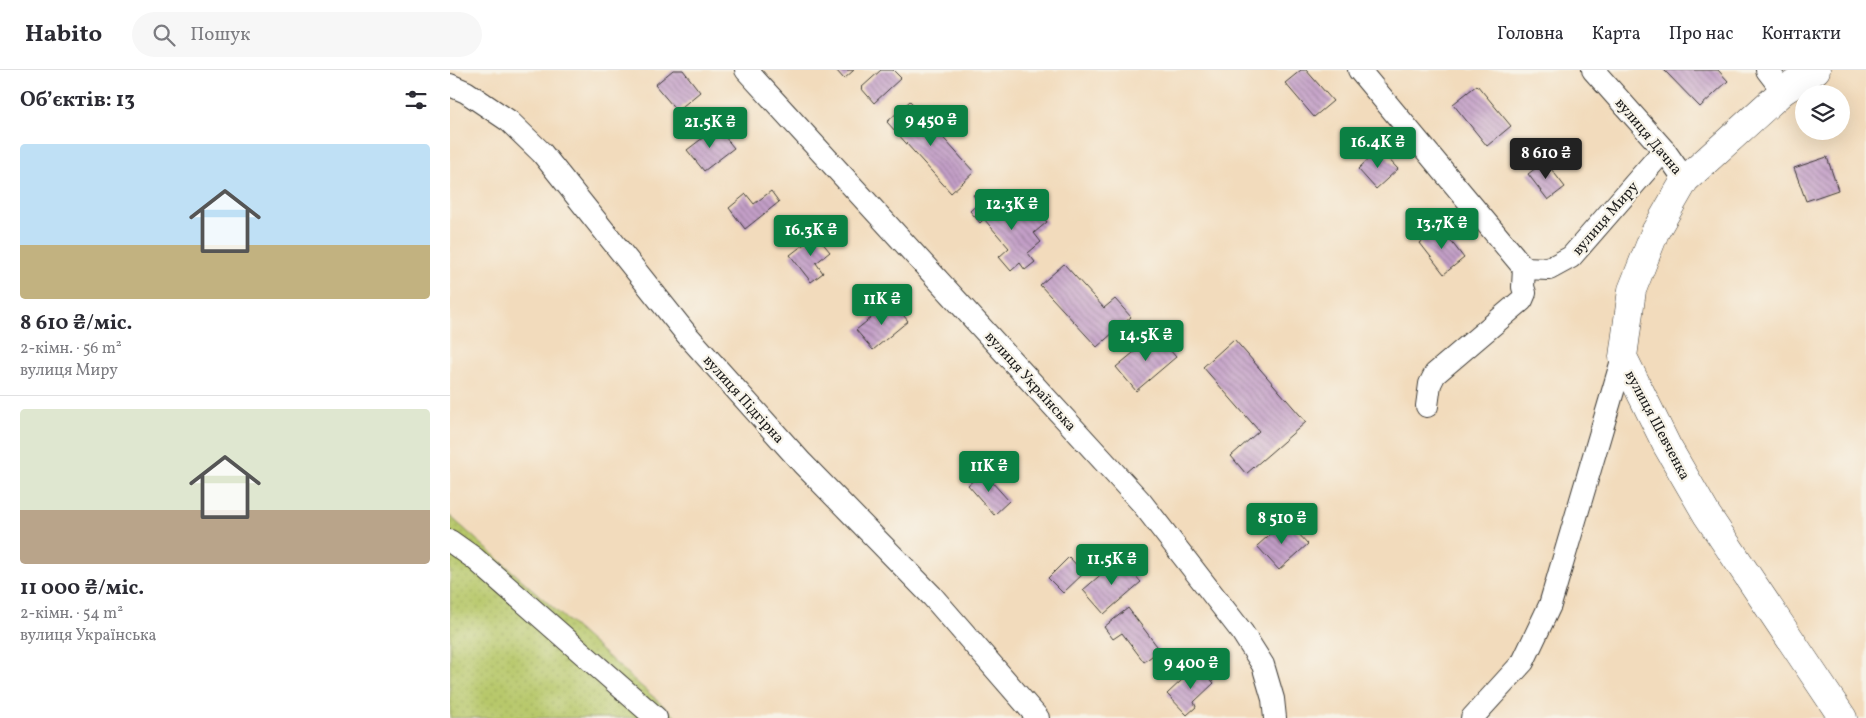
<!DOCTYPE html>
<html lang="uk">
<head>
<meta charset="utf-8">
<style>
  body { margin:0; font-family:Vollkorn,serif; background:#f7f7f7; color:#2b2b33; height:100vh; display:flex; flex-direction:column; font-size:19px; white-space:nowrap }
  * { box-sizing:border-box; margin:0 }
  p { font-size:16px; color:#7c7c81 }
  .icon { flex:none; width:28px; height:28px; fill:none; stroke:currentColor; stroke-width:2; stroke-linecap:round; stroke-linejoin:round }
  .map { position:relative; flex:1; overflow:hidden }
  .panel { display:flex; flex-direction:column; background:#fff; width:450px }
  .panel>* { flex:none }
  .controls { position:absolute; left:1345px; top:15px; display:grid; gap:10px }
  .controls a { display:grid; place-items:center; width:55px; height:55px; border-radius:50%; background:#fff; box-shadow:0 5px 20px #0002; font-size:25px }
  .price { position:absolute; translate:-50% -42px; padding:0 11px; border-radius:5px; background:#0b8043; color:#fff; font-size:16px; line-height:32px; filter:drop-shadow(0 1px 2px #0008) }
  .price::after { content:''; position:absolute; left:50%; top:30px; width:15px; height:11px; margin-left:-8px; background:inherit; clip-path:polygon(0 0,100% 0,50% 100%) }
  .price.current { background:#222; color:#fff }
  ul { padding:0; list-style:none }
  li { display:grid; align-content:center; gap:10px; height:265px; padding:0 20px }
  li+li { border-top:1px solid #e1e1e2 }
  li span { display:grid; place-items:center; height:155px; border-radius:5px; color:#555 }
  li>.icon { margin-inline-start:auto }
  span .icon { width:90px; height:90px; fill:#fffc; stroke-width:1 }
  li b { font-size:21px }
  h2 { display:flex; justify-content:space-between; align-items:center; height:60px; padding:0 20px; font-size:21px }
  header { display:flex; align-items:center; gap:30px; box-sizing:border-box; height:70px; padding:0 25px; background:#fff; border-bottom:1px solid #e1e1e2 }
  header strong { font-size:24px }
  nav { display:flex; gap:28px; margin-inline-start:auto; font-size:18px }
  .search { width:350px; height:45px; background:#f7f7f7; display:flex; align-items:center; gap:12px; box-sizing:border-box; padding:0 18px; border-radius:28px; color:#7c7c81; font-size:19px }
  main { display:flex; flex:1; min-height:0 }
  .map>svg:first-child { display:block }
</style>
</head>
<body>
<header>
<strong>Habito</strong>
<div class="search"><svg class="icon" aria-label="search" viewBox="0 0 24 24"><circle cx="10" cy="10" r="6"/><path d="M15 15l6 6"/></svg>Пошук</div>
<nav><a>Головна</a><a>Карта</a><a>Про нас</a><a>Контакти</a></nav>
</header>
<main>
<section class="panel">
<h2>Об’єктів: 13<svg class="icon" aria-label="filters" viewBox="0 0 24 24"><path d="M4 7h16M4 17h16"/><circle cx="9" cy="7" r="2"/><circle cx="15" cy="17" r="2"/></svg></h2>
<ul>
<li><span style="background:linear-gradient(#bfe0f5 65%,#c2b280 0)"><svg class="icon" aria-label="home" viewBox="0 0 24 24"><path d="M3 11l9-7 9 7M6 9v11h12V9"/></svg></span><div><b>8 610 ₴/міс.</b><p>2-кімн. · 56 m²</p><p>вулиця Миру</p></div></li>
<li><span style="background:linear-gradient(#dfe7d0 65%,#b9a48a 0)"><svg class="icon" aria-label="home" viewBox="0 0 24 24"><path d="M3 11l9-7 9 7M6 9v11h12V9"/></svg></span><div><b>11 000 ₴/міс.</b><p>2-кімн. · 54 m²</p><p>вулиця Українська</p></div></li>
</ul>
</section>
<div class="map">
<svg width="1416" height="648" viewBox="0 0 1416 648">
  <defs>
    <pattern id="garden-dots" width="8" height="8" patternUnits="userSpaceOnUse" patternTransform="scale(1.25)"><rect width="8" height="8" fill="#b7c86b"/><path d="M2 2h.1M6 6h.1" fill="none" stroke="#9dab5c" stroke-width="1.8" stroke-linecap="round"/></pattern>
    <pattern id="building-back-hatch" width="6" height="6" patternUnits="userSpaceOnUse" patternTransform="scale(1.25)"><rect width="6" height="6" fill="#c39fc7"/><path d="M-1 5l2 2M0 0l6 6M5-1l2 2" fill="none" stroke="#9e81a1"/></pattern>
  </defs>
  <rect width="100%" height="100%" fill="#f7f3e8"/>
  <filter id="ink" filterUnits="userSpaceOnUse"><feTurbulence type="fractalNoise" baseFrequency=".02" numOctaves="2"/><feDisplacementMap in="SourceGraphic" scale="10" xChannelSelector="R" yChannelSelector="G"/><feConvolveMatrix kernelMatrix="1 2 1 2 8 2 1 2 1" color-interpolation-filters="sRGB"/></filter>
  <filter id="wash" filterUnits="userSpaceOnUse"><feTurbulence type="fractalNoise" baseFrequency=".0096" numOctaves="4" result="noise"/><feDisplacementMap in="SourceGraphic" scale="20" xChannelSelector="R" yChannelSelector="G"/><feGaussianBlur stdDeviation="1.12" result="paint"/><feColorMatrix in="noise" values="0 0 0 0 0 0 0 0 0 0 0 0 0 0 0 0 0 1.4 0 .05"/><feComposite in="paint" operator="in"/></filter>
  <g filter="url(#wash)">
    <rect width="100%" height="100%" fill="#f2dbbc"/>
    <path fill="url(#garden-dots)" stroke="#6a7244" d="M 0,446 L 227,648 L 0,648 Z"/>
    <g id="blocks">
      <path fill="url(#building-back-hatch)" d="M 223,0 L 233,0 L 250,22 L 227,41 L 205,15 Z
        M 386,0 L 404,0 L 394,9 Z
        M 431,0 L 443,0 L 451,8 L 424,33 L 411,18 Z
        M 851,0 L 856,0 L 883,31 L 864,47 L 835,13 Z
        M 1214,0 L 1268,0 L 1278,11 L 1250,37 Z
        M 1027,15 L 1061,56 L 1037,76 L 1003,34 Z
        M 460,31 L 524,102 L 501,123 L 437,52 Z
        M 267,57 L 284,78 L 254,101 L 237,80 Z
        M 929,79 L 948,99 L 926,119 L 908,99 Z
        M 1377,87 L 1388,120 L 1356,131 L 1344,98 Z
        M 1095,91 L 1115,117 L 1098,130 L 1078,104 Z
        M 530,120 L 557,152 L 580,132 L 597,152 L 584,163 L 591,172 L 578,183 L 585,192 L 575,200 L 570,193 L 561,201 L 549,187 L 559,178 L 534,149 L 530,153 L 520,141 L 529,133 L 523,125 Z
        M 321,121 L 329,132 L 295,159 L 279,138 L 296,124 L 304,134 Z
        M 990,157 L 1014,188 L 994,204 L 970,173 Z
        M 366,165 L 380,182 L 366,193 L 373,203 L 361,212 L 340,185 Z
        M 614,194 L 654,238 L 665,229 L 681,247 L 647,277 L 590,215 Z
        M 442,231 L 458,251 L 423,280 L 406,260 Z
        M 706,264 L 726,287 L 686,321 L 666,297 Z
        M 784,269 L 856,352 L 796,404 L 781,386 L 809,361 L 753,297 Z
        M 533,402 L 559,431 L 544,445 L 518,415 Z
        M 836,450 L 858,474 L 829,500 L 807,476 Z
        M 619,487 L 634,503 L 613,523 L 598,508 Z
        M 670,488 L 691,512 L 654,544 L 633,520 Z
        M 678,538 L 710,580 L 694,592 L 672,563 L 663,569 L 654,557 Z
        M 748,595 L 764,613 L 744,632 L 746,637 L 737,645 L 717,624 Z"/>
    </g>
  </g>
  <g filter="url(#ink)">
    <use href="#blocks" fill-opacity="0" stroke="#3c3934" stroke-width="1"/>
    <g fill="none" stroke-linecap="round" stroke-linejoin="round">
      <g stroke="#3c3934" stroke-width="24">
        <path id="street" d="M 296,0 L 691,432 L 792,562 L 813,595 L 823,629 L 825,648
          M 909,0 L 1074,198 L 1099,199 L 1121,187 L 1214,80
          M 1143,0 L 1214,80 L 1235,110
          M 1317,0 L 1333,21
          M 0,15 L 16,22 L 59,51 L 92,83 L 238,266 L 352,393 L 482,526 L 588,648
          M 977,336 L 980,314 L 985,304 L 1072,230 L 1075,223 L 1073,217 L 1074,198
          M 0,471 L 24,488 L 206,648
          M 1022,648 L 1073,592 L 1100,535 L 1173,287"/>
      </g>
      <g stroke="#3c3934" stroke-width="29">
        <path id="secondary" d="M 1366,0 L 1333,21 L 1235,110 L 1205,162 L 1182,220 L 1173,287 L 1217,376 L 1257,445 L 1393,648"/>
      </g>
      <use href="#street" stroke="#fff" stroke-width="22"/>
      <use href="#secondary" stroke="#fff" stroke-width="28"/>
    </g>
  </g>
  <g text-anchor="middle" stroke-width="4.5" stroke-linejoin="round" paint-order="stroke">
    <g font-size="15" fill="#1c1c1c" stroke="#f7f3e8">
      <text transform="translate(1199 66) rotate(50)" y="5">вулиця Дачна</text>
      <text transform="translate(1155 148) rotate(-49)" y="5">вулиця Миру</text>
      <text transform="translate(581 311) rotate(48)" y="5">вулиця Українська</text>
      <text transform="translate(294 329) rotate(48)" y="5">вулиця Підгірна</text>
      <text transform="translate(1208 355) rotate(62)" y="5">вулиця Шевченка</text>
    </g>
  </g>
</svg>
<div class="controls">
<a><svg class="icon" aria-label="layers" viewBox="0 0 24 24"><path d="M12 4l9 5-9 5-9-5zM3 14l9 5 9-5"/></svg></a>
</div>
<b class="price" style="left:481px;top:77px">9 450 ₴</b>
<b class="price" style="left:260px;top:79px">21.5K ₴</b>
<b class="price" style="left:928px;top:99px">16.4K ₴</b>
<b class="price current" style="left:1096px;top:110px">8 610 ₴</b>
<b class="price" style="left:562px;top:161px">12.3K ₴</b>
<b class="price" style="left:992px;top:180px">13.7K ₴</b>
<b class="price" style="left:361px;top:187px">16.3K ₴</b>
<b class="price" style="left:432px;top:256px">11K ₴</b>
<b class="price" style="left:696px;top:292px">14.5K ₴</b>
<b class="price" style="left:539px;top:423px">11K ₴</b>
<b class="price" style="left:832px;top:475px">8 510 ₴</b>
<b class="price" style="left:662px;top:516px">11.5K ₴</b>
<b class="price" style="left:741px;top:620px">9 400 ₴</b>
</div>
</main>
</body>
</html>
